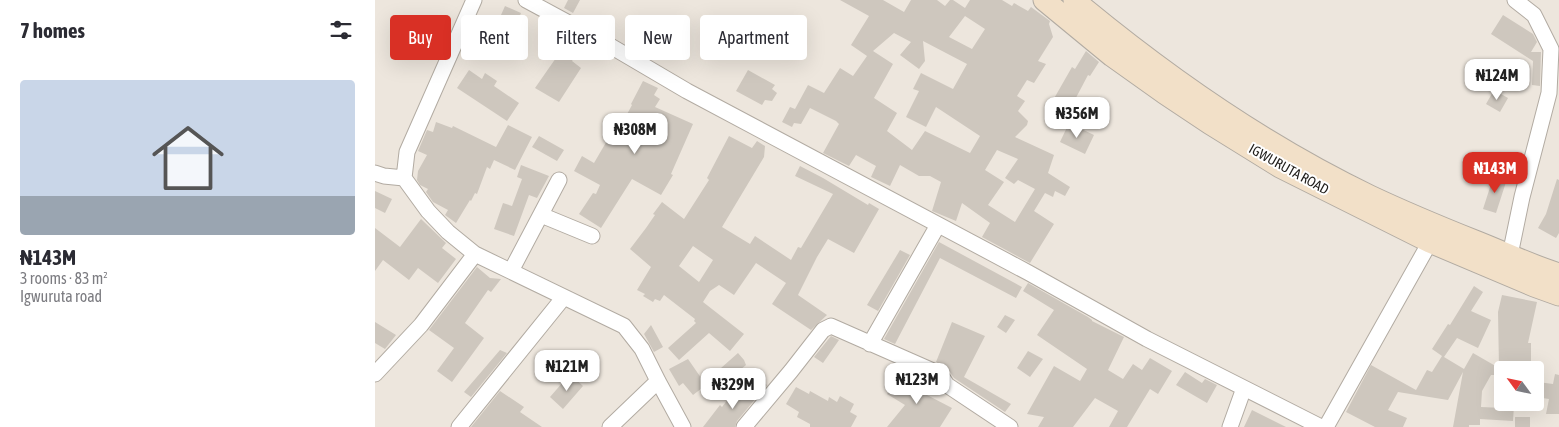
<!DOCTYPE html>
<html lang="en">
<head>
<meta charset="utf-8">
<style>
  body { margin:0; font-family:"Asap Condensed",sans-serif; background:#f7f7f7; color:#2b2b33; height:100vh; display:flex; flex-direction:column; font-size:19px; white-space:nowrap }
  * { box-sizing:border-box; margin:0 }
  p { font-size:16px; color:#7c7c81 }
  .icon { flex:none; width:28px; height:28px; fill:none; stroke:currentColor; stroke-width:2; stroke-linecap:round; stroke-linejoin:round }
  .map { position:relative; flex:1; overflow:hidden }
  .drawer { display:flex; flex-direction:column; background:#fff; width:375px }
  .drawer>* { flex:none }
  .banner { position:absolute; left:15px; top:15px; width:475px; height:45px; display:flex; gap:10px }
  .needle { width:32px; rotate:303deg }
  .buttons { position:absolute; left:1119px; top:361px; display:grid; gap:10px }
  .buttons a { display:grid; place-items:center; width:50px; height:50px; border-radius:5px; background:#fff; box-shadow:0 5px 20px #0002; font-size:25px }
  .price { position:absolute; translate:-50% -42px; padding:0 11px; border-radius:10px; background:#fff; color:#222; font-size:16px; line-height:32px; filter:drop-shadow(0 1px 2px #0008) }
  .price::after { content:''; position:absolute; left:50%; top:30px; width:15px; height:11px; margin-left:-8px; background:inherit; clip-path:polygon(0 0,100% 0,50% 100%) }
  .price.selected { background:#d93025; color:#fff }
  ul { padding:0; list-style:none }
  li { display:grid; align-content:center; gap:10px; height:265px; padding:0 20px }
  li+li { border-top:1px solid #e1e1e2 }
  li span { display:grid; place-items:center; height:155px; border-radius:5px; color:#555 }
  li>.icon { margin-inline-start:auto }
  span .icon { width:90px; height:90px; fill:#fffc; stroke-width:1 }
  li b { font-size:21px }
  h2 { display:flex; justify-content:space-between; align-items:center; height:60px; padding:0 20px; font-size:21px }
  .tag { padding:0 18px; border-radius:5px; background:#fff; box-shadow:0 5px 20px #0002; font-size:18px; line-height:45px }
  .tag.selected { background:#d93025; color:#fff }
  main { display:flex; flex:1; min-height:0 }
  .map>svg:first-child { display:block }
</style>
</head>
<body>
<main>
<section class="drawer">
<h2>7 homes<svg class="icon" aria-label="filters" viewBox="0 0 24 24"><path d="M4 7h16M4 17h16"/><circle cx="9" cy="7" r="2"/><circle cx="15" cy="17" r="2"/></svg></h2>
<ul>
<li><span style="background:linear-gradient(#c9d6e8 75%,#9aa5b1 0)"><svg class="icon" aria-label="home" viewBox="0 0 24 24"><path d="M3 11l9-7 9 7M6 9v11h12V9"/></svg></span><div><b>₦143M</b><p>3 rooms · 83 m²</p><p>Igwuruta road</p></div></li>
</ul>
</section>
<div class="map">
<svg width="1184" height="427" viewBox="0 0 1184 427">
  <rect width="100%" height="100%" fill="#ede6dd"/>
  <path fill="#cec7be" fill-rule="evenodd" d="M 193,0 L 205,0 L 198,13 L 189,8 Z
    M 465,0 L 508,0 L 529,12 L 536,0 L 562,0 L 570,6 L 575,0 L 578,0 L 590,8 L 595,0 L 627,0 L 637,6 L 639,3 L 653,11 L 656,7 L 675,21 L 674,24 L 678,37 L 663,61 L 671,64 L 659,83 L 652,80 L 642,96 L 650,101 L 643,111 L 653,121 L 652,125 L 640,137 L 679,155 L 673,173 L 695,187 L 690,196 L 680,191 L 678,197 L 670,193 L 659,211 L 679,224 L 655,263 L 607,237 L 615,223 L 587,203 L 581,221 L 557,211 L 566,182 L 555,176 L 544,176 L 525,165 L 515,186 L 496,177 L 501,166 L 481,155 L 474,166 L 448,153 L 464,124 L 461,121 L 435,108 L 426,124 L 419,123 L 417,127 L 407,122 L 415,107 L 420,109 L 433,85 L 449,93 L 465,68 L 478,76 L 492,56 L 476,45 L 494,16 ZM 590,16 L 610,29 L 597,49 L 574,37 ZM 519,33 L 536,42 L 525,55 L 544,69 L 550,61 L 548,41 L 592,64 L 578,89 L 546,73 L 538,89 L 544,91 L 531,117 L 551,127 L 561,107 L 605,136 L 595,153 L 550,131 L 537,150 L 512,131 L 522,113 L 499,98 L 518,64 L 498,51 ZM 622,150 L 643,159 L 630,178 L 639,184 L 643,180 L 660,189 L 640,222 L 613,205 L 629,182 L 610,170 Z
    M 130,6 L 146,13 L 142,23 L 126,15 Z
    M 1128,15 L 1158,34 L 1162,42 L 1156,52 L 1166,52 L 1165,86 L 1157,85 L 1158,61 L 1116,34 Z
    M 190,45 L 202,53 L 197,61 L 206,68 L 184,102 L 160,88 Z
    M 711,51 L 724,62 L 715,76 L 713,75 L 694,111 L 677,102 L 697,67 L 700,69 Z
    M 94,70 L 107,79 L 110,73 L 122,81 L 119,86 L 144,103 L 132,121 L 82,88 Z
    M 373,70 L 400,85 L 397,89 L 402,93 L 397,101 L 390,100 L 387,105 L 361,91 Z
    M 268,81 L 283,88 L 279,95 L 285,99 L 280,107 L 318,124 L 296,174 L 298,175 L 286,195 L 257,179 L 226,228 L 204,214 L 218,193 L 221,194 L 225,185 L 199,171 L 207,156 L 219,163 L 240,127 L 244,129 L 257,105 L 256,104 Z
    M 1119,90 L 1133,98 L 1125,112 L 1111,104 Z
    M 61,122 L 77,128 L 78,126 L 121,147 L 133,125 L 157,137 L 140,170 L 119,160 L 115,169 L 112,167 L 102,194 L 100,193 L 96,201 L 95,200 L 81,223 L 70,215 L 73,210 L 58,202 L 51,192 L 53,189 L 45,185 L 42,180 L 43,171 L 52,155 L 43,151 L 52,130 L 58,132 Z
    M 694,123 L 719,135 L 710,154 L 685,142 Z
    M 164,136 L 189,150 L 182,161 L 157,147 Z
    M 354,136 L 377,148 L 382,141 L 390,146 L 389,157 L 347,227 L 375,244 L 380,236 L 416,260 L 423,247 L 426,248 L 458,194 L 420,176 L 425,166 L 448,178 L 493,205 L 494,203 L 504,209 L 479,253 L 453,239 L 442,257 L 423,295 L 452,315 L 436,330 L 397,304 L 411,283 L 381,263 L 359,295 L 344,285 L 335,291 L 328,302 L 369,334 L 355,351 L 334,333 L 304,360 L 293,348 L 321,323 L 319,321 L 320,319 L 289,295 L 285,301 L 280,299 L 278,302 L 268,296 L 270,294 L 262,290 L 276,267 L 255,249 L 271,228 L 280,215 L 278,214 L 287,202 L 309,219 L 334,180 L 332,178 ZM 318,246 L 338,260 L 324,282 L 304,266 Z
    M 146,165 L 174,176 L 162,198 L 154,195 L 139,236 L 119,229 L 128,203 L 137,206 L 147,179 L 142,177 Z
    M 1119,175 L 1132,179 L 1121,213 L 1108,209 Z
    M 1182,179 L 1184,180 L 1184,233 L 1181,238 L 1163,228 L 1171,214 Z
    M 0,191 L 17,199 L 10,213 L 0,208 Z
    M 46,219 L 71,243 L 67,248 L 81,259 L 63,283 L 43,268 L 34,280 L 8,260 L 0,271 L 0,228 L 25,247 Z
    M 564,242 L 647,287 L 641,298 L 565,258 L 520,344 L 509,339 Z
    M 525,250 L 535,255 L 503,311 L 492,305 Z
    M 102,267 L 115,278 L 126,279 L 116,292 L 113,290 L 90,323 L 109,338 L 77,382 L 62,371 L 79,348 L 54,330 Z
    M 653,283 L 713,317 L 717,320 L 717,321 L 749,337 L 733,370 L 748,379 L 758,364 L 767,370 L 775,358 L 797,371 L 783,394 L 775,389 L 752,427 L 734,427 L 743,411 L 720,398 L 698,427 L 663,427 L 669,417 L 652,414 L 679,366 L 705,381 L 712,369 L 662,335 L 679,310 L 648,291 Z
    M 1099,286 L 1108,292 L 1096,311 L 1116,320 L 1103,348 L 1082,338 L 1069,357 L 1089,369 L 1098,353 L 1124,368 L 1123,312 L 1127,295 L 1162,302 L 1153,343 L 1156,343 L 1156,370 L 1127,370 L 1128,375 L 1116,375 L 1107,391 L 1106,407 L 1129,408 L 1129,405 L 1139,405 L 1138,421 L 1105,419 L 1105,425 L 1094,425 L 1094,427 L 1078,427 L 1088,372 L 1073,400 L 1023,392 L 1013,410 L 1032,418 L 1028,427 L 1000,427 L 971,412 L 996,365 L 1041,390 L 1052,370 L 1057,372 L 1067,356 L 1057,349 L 1073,324 L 1075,325 Z
    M 630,315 L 640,320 L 631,333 L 622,327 Z
    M 0,322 L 21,335 L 10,349 L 0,343 Z
    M 577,322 L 610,336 L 589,377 L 636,404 L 630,412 L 579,378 L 573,369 L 561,362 Z
    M 276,325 L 288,347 L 279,352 L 269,334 Z
    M 456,336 L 464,340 L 448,363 L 439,357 Z
    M 125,350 L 132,353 L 96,397 L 89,392 Z
    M 653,351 L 668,359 L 655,377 L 642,368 Z
    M 363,353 L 369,360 L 371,365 L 359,375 L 352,375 L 346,368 Z
    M 313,359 L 331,385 L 318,395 L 308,383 L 304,386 L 294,369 Z
    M 810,372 L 827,383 L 830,379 L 842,385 L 832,403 L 801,385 Z
    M 195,374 L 208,386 L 188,409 L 175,397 Z
    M 524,374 L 543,386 L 549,377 L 559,381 L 560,384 L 552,395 L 577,408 L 565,427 L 512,427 L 530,405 L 512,394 Z
    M 1180,374 L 1184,375 L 1184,414 L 1171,414 L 1174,399 L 1161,397 L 1163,382 L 1178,384 Z
    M 388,382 L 392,385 L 362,421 L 360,427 L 328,427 L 345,405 L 347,407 L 360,390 L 372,400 Z
    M 421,387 L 434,394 L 435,391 L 453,401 L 454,397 L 462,402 L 465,396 L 479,404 L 475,412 L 482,416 L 476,427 L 435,427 L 435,424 L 422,417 L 424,412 L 411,404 Z
    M 125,391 L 149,407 L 145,412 L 167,427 L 96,427 Z
    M 877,410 L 911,427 L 869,427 Z
    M 1140,417 L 1155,417 L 1155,427 L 1140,427 Z"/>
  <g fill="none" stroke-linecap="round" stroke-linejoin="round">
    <g stroke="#b2aba2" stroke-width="17">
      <path id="street" d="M 99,0 L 32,152 L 29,178 L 53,211 L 73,232 L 100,254 L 249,326 L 267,349 L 283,381 L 308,427
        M 151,0 L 227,41 L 312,91 L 654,273 L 772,339 L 946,427
        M 0,173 L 9,176 L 29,178
        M 166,215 L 217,236
        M 1135,255 L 1147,197 L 1174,93 L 1176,49 L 1159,15 L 1140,0
        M 136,271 L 184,180
        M 495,344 L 563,225
        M 0,374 L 46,325 L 100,254
        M 84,427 L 189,297
        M 235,427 L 283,381
        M 369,427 L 416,371 L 448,330 L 456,326 L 565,374 L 572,385 L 635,427
        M 855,427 L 869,388
        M 951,427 L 1055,242"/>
    </g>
    <g stroke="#b2aba2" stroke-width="23">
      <path id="secondary" d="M 669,0 L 737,56 L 789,93 L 834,123 L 905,167 L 1055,242 L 1159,286 L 1184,295
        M 699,0 C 789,75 889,145 995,196 C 1029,212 1065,227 1100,241 C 1128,252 1155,265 1184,274"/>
    </g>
    <use href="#street" stroke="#fff" stroke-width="15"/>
    <use href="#secondary" stroke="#f2e0c8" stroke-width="21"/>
  </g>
  <g text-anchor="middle" stroke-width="4" stroke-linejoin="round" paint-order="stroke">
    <g font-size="14" fill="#1e1c19" stroke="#fff">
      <text transform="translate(914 169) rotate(29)" y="5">IGWURUTA ROAD</text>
    </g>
  </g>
</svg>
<div class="buttons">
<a><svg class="needle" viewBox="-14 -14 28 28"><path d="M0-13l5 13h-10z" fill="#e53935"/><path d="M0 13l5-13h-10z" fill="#7c7c81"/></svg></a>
</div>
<b class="price" style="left:1122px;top:101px">₦124M</b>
<b class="price" style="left:702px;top:139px">₦356M</b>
<b class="price" style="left:260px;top:155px">₦308M</b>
<b class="price selected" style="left:1120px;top:194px">₦143M</b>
<b class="price" style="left:192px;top:392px">₦121M</b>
<b class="price" style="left:542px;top:405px">₦123M</b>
<b class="price" style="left:358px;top:410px">₦329M</b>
<div class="banner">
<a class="tag selected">Buy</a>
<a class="tag">Rent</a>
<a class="tag">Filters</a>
<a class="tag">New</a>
<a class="tag">Apartment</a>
</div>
</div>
</main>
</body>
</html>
